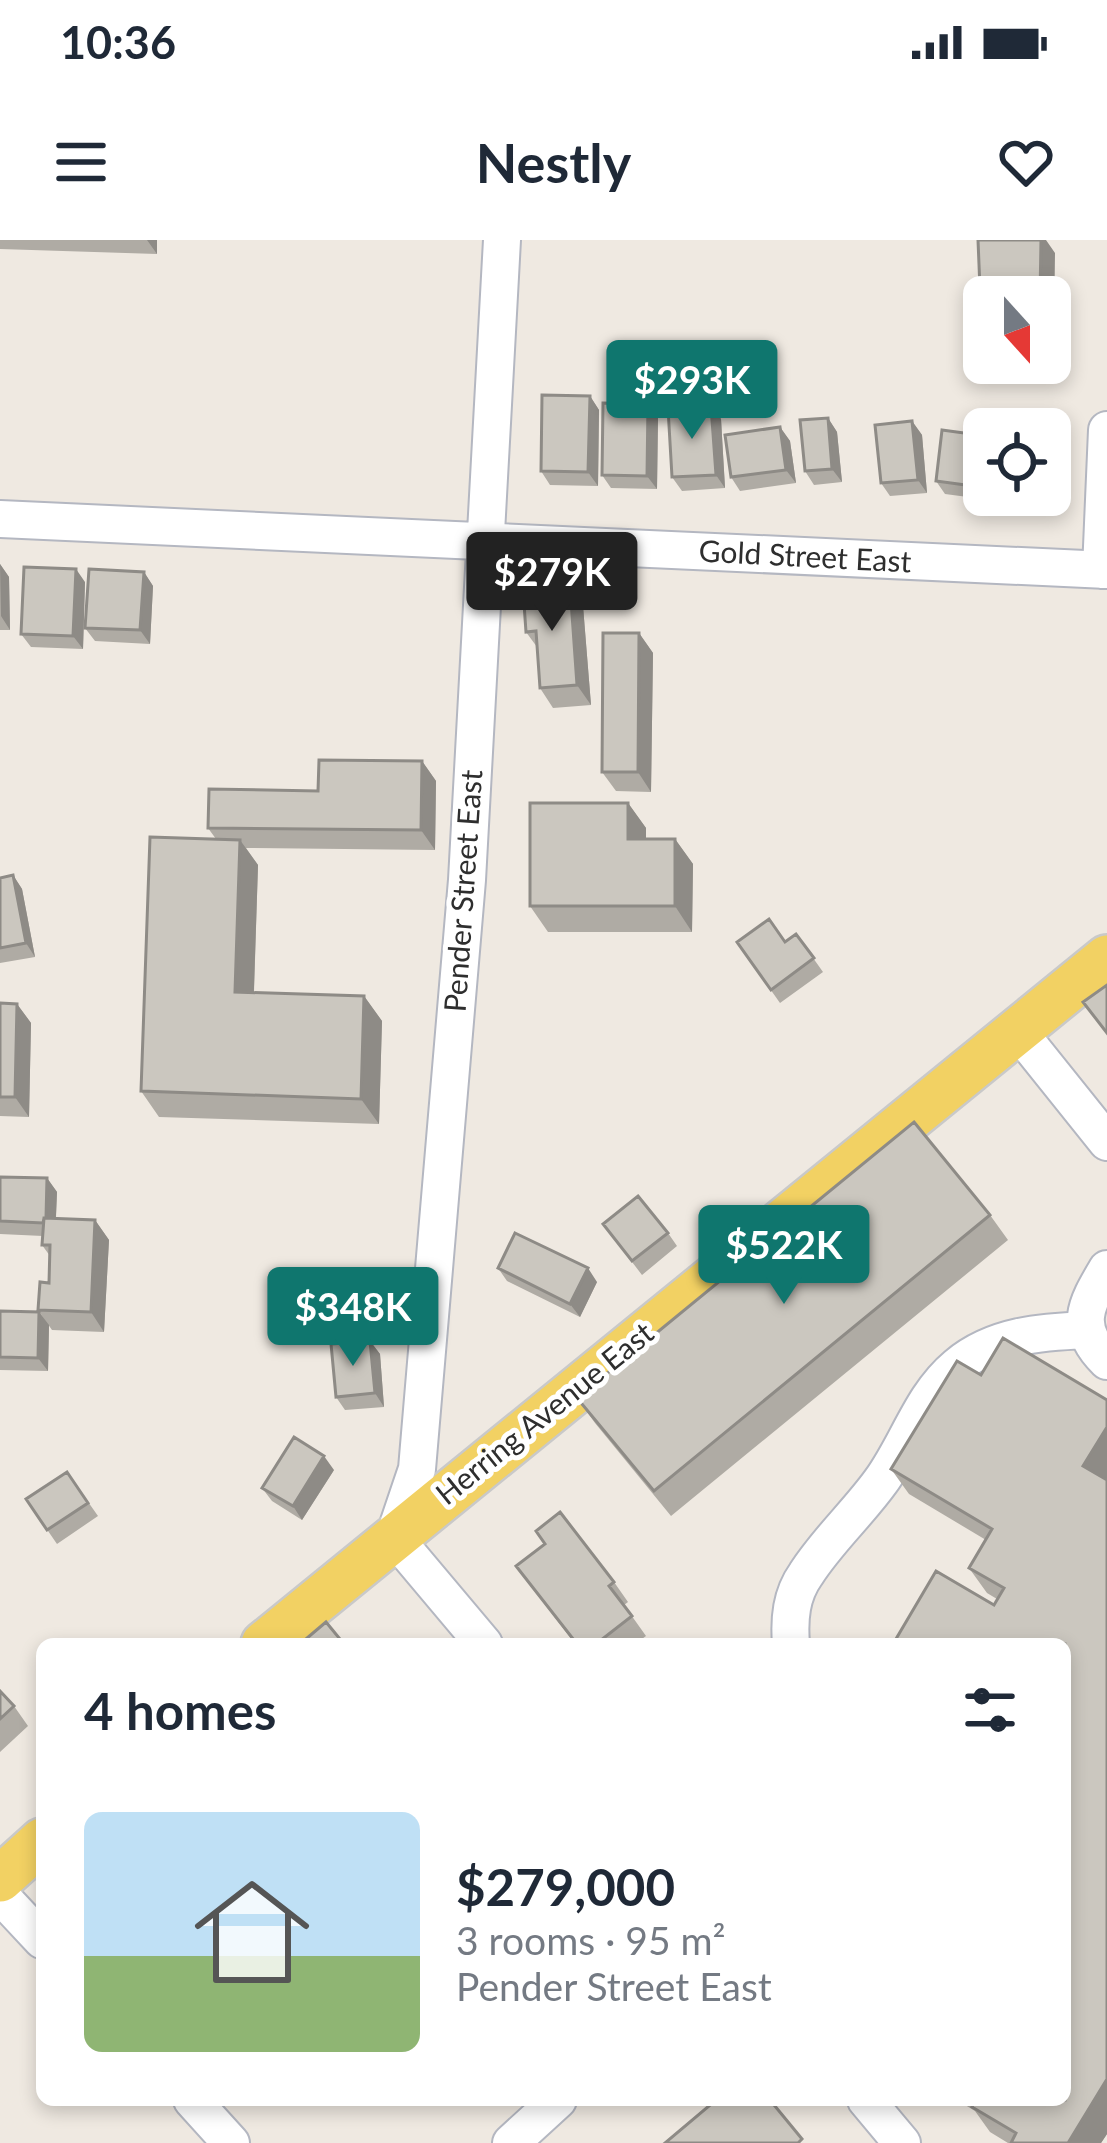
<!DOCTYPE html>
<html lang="en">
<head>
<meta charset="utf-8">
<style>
  body { margin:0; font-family:Lato,sans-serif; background:#f2f2f3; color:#1f2937; height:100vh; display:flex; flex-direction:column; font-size:45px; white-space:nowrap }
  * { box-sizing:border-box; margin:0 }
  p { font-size:39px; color:#747a83 }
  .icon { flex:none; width:66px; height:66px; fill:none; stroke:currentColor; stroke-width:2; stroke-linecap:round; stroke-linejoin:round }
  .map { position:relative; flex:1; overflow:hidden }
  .sheet { position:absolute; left:36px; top:1398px; width:1035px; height:468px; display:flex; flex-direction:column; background:#fff; border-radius:18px; box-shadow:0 6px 18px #0003 }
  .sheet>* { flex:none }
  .needle { width:78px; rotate:159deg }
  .fabs { position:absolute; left:963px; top:36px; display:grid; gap:24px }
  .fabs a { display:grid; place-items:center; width:108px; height:108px; border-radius:18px; background:#fff; box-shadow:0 6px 18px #0003; font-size:60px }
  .price { position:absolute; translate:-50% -102px; padding:0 27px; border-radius:12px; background:#0f766e; color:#fff; font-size:39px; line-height:78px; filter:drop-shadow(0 3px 6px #0008) }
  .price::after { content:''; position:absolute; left:50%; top:72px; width:36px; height:27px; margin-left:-18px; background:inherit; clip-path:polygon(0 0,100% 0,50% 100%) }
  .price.active { background:#222; color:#fff }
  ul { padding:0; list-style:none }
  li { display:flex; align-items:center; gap:36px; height:300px; padding:0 48px }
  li+li { border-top:3px solid #e0e1e3 }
  li span { display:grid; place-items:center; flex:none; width:336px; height:240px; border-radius:18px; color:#555 }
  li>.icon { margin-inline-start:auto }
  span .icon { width:144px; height:144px; fill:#fffc; stroke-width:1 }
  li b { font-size:51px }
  h2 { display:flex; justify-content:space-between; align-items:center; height:144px; padding:0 48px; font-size:51px }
  .status { display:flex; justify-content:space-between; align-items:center; height:84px; padding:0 60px; background:#fff; direction:ltr }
  .status svg { height:33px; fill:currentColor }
  header { display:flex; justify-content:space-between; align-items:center; height:156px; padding:0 48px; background:#fff; font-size:54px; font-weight:700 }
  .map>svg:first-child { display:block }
</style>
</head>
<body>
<div class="status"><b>10:36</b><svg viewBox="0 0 49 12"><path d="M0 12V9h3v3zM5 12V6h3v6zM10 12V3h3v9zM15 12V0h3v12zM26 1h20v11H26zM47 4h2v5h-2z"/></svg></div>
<header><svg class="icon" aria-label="menu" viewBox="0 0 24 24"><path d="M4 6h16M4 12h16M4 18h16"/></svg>Nestly<svg class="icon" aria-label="heart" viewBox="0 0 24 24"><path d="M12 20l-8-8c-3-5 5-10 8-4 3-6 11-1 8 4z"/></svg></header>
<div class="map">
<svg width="1107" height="1903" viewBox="0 0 1107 1903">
  <rect width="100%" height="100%" fill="#efe9e1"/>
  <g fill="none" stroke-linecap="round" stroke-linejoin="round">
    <g stroke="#b4b7c1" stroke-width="40">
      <path id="minor" d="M 0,279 L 1107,330
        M 1101,330 L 1107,190
        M 1018,791 L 1107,902
        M 1107,1029 C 1085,1066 1073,1087 1107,1121
        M 484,1404 L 394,1297 L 417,1229 L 467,640 L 502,0
        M 791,1404 C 789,1379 791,1355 806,1334 C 827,1301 858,1273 881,1241 C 908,1204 921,1156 957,1126 C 994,1095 1041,1092 1087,1090
        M 0,1655 L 42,1700
        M 192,1860 L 231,1903
        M 866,1860 L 902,1903
        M 511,1903 L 558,1860"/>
    </g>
    <g stroke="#c9c9c9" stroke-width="50">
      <path id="major" d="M 264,1404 L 1107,718
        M 0,1639 L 42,1601"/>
    </g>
    <use href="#minor" stroke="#fff" stroke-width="36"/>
    <use href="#major" stroke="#f2d163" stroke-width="45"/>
  </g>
  <path fill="#afaba4" d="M 0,0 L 157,0 L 157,14 L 0,9 Z
    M 590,156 L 599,170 L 598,246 L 550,245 L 541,231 Z
    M 648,164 L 658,178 L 657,249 L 611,248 L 602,235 Z
    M 711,166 L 721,179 L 725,248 L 682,251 L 672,237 Z
    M 828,178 L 837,192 L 842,242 L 814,245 L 805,231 Z
    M 912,181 L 922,195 L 927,253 L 890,256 L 881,243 Z
    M 780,187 L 790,201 L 796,243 L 740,251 L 731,237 Z
    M 984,201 L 983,259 L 945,254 L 936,241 Z
    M 1050,208 L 1053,213 L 1062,264 L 1029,269 L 1019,255 L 1050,255 Z
    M 0,324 L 9,337 L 10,390 L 0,390 Z
    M 144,332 L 153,346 L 150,404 L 95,401 L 85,388 Z
    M 85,342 L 83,409 L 31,407 L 21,394 Z
    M 570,346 L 583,366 L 591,465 L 553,468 L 540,448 L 537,407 L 526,392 Z
    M 639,393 L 653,413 L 651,552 L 616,551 L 602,532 Z
    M 422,521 L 436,541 L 435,610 L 246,608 L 258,625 L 254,752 L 364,756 L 382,781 L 379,884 L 159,877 L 141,851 L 216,599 L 208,588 L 318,551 Z
    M 628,563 L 646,588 L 646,599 L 675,599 L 693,624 L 692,692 L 548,692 L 530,666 Z
    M 13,635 L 22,649 L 35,717 L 0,723 L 0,638 Z
    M 796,694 L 823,732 L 780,763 L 737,702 L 785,702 Z
    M 0,763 L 17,764 L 31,783 L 29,877 L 0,876 Z
    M 0,937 L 47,938 L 57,952 L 56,978 L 95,980 L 109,1000 L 104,1092 L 52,1090 L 38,1070 L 49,1043 L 50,1016 L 42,1005 L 43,996 L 0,994 Z
    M 990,975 L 1008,1000 L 671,1276 L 595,1183 L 577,1158 Z
    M 603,984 L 668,993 L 677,1006 L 642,1035 Z
    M 498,1028 L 597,1042 L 580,1077 L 507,1041 Z
    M 0,1071 L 39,1072 L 49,1085 L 48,1131 L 0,1130 Z
    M 370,1101 L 380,1114 L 384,1167 L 345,1170 L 336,1157 Z
    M 981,1135 L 1107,1894 L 1101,1903 L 1008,1903 L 990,1892 L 975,1871 L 957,1860 L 1065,1860 L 994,1365 L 997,1359 L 987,1353 L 969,1328 L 986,1300 L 909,1254 L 891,1229 Z
    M 334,1230 L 302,1280 L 272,1261 L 262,1248 Z
    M 67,1232 L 98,1276 L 57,1304 L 26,1259 Z
    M 516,1326 L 614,1342 L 628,1362 L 624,1365 L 646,1396 L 635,1404 L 575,1404 Z
    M 0,1451 L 14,1466 L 28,1486 L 0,1512 Z"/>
  <path fill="#8e8b86" d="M 147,0 L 157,0 L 157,14 Z
    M 1041,0 L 1046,0 L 1055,13 L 1054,90 L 1050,84 L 1050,57 L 1040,57 Z
    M 590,156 L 599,170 L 598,246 L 588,232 Z
    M 648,164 L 658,178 L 657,249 L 647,236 Z
    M 711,166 L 721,179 L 725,248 L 716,235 Z
    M 828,178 L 837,192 L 842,242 L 832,229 Z
    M 912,181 L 922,195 L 927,253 L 918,240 Z
    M 780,187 L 790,201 L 796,243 L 786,230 Z
    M 979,195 L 984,201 L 983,259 L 973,246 Z
    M 1050,208 L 1053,213 L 1062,264 L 1053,250 L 1050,234 Z
    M 0,324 L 9,337 L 10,390 L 1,376 Z
    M 76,329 L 85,342 L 83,409 L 73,396 Z
    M 144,332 L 153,346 L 150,404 L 140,390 Z
    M 570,346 L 583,366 L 591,465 L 577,445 Z
    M 639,393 L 653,413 L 651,552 L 638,532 Z
    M 422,521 L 436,541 L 435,610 L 421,590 Z
    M 628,563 L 646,588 L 646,624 L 628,599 Z
    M 675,599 L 693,624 L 692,692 L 675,666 Z
    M 240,600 L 258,625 L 253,777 L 235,752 Z
    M 13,635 L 22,649 L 35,717 L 26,703 Z
    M 364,756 L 382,781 L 379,884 L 361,859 Z
    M 17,764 L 31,783 L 29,877 L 15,857 Z
    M 47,938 L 57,952 L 55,996 L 45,983 Z
    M 95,980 L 109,1000 L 104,1092 L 91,1072 Z
    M 588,1028 L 597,1042 L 580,1077 L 570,1064 Z
    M 39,1072 L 49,1085 L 48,1131 L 38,1118 Z
    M 370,1101 L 380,1114 L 384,1167 L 375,1153 Z
    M 1107,1187 L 1107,1241 L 1083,1226 Z
    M 324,1216 L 334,1230 L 302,1280 L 293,1266 Z
    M 1107,1839 L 1107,1894 L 1101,1903 L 1068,1903 Z"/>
  <path fill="#cbc7bf" stroke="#8e8b86" stroke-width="3" d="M 978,0 L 1041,0 L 1040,57 L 984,57 L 984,72 L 981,73 Z
    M 542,155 L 590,156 L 588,232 L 541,231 Z
    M 603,163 L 648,164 L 647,236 L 602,235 Z
    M 711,166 L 716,235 L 672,237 L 668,168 Z
    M 828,178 L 832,229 L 805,231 L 800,180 Z
    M 912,181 L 918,240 L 881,243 L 875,185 Z
    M 780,187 L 786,230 L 731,237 L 725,195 Z
    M 942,190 L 979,195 L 973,246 L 936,241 Z
    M 24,327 L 76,329 L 73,396 L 21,394 Z
    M 89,329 L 144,332 L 140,390 L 85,388 Z
    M 570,346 L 577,445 L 540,448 L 536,391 L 526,392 L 523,349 Z
    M 603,393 L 639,393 L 638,532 L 602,532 Z
    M 319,520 L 422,521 L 421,590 L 208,588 L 209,549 L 318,551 Z
    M 530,563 L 628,563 L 628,599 L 675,599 L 675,666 L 530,666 Z
    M 150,597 L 240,600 L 235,752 L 364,756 L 361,859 L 141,851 Z
    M 13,635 L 26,703 L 0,708 L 0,638 Z
    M 769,679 L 785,702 L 796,694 L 814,718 L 771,750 L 737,702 Z
    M 1107,745 L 1107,793 L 1083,762 Z
    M 0,763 L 17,764 L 15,857 L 0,857 Z
    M 914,882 L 990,975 L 654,1251 L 577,1158 Z
    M 0,937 L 47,938 L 46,978 L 44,978 L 43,983 L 0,981 Z
    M 638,956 L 668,993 L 632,1021 L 603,984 Z
    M 44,978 L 95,980 L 91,1072 L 38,1070 L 40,1042 L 49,1043 L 50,1005 L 42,1005 Z
    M 515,993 L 588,1028 L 570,1064 L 498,1028 Z
    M 0,1071 L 39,1072 L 38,1118 L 0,1117 Z
    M 1003,1098 L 1107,1160 L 1107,1187 L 1083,1226 L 1107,1240 L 1107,1839 L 1068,1903 L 1011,1903 L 1016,1893 L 972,1867 L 976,1860 L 1065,1860 L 1065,1404 L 893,1404 L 936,1331 L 994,1365 L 1004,1348 L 969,1328 L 992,1289 L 891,1229 L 957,1121 L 981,1135 Z
    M 370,1101 L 375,1153 L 336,1157 L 331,1104 Z
    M 294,1197 L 324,1216 L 293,1266 L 262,1248 Z
    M 67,1232 L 88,1263 L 47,1290 L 26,1259 Z
    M 560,1272 L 614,1342 L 609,1346 L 632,1376 L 596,1404 L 577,1404 L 516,1326 L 545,1304 L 536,1291 Z
    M 326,1382 L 344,1404 L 300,1404 Z
    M 0,1451 L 14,1466 L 0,1479 Z
    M 716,1860 L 770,1860 L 802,1899 L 798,1903 L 665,1903 Z"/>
  <g text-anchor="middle" stroke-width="10" stroke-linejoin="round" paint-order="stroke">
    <g font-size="30" fill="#2e2e2e" stroke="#fff">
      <text transform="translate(805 317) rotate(3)" y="10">Gold Street East</text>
      <text transform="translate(464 651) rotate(-86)" y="10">Pender Street East</text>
      <text transform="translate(545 1174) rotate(-39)" y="10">Herring Avenue East</text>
    </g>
  </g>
</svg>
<div class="fabs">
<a><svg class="needle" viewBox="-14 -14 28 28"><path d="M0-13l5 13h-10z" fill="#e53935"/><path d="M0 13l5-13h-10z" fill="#747a83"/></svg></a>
<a><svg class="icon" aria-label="locate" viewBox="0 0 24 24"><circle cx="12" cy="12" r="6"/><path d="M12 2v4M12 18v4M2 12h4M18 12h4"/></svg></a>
</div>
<b class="price" style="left:692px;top:202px">$293K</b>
<b class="price active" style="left:552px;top:394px">$279K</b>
<b class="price" style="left:784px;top:1067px">$522K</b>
<b class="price" style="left:353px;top:1129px">$348K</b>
<section class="sheet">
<h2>4 homes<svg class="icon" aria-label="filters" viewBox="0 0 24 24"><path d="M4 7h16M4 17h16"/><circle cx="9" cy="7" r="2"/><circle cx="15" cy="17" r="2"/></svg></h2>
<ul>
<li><span style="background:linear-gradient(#bfe0f5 60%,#8fb573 0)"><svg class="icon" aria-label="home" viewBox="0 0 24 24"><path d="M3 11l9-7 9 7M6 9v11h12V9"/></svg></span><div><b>$279,000</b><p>3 rooms · 95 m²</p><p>Pender Street East</p></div></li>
</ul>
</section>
</div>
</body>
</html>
